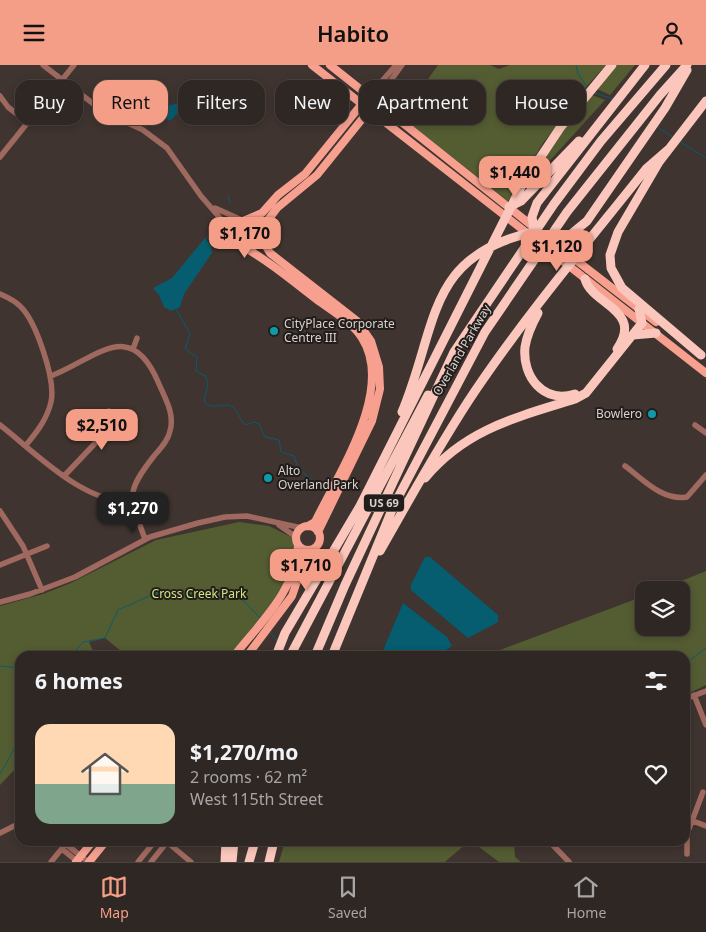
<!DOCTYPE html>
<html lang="en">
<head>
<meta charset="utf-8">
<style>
  body { margin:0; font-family:"Noto Sans",sans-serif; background:#3b3330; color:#f1f3f6; height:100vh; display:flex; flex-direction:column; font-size:19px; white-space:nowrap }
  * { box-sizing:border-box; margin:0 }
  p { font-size:16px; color:#a7a5a6 }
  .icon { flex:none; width:28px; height:28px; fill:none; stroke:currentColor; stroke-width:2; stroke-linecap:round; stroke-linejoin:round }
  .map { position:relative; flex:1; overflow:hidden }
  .side { position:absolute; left:15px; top:586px; width:675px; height:195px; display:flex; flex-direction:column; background:#2f2723; border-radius:15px; box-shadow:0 2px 8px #0003,0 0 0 1px #4a4441 }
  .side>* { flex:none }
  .guide { position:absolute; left:15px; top:15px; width:676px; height:45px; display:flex; gap:10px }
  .fabs { position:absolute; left:635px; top:516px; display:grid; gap:10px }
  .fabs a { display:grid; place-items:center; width:55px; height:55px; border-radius:10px; background:#2f2723; box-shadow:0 2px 8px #0003,0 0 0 1px #4a4441; font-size:25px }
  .price { position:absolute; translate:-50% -42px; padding:0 11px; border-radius:10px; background:#f49e87; color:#111; font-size:16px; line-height:32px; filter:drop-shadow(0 1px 2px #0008) }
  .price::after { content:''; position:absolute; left:50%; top:30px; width:15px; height:11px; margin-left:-8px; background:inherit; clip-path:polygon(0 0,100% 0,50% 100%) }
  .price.current { background:#222; color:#fff }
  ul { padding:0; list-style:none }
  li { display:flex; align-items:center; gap:15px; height:125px; padding:0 20px }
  li span { display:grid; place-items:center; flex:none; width:140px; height:100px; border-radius:15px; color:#555 }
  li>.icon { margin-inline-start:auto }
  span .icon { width:60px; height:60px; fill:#fffc; stroke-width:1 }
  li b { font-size:21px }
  h2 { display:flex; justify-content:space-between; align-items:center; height:60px; padding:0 20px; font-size:21px }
  .chip { padding:0 18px; border-radius:15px; background:#2f2723; box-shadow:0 2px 8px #0003,0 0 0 1px #4a4441; font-size:18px; line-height:45px }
  .chip.current { background:#f49e87; color:#111 }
  header { display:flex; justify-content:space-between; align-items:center; height:65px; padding:0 20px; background:#f49e87; color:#111; font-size:22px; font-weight:600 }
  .menu { display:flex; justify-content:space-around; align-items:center; height:70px; border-top:1px solid #4a4441; background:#2f2723; font-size:14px; color:#a7a5a6 }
  .menu a { display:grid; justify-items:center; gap:2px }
  .menu .current { color:#f49e87 }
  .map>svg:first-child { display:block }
</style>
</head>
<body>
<header><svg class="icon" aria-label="menu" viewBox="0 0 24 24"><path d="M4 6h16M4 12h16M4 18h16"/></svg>Habito<svg class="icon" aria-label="person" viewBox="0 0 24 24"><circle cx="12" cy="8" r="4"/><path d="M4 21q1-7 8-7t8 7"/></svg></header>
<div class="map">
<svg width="706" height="797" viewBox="0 0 706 797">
  <rect width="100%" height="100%" fill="#3f342f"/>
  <path fill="#545c32" d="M 438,0 L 490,0 L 499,4 L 510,0 L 606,0 L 576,33 L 577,35 L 543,78 L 508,136 L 401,52 Z
    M 617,0 L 635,0 L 610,30 L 597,24 Z
    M 592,30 L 605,35 L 525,123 L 563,65 Z
    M 239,457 L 269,461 L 293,473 C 300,520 258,557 230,591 L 127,591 L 105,573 L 89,577 L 95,590 L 93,591 L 20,591 L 20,699 L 0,720 L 0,541 L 43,529 L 71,518 L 156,475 Z
    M 706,506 L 706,620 L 685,630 L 685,591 L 484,591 L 644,531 L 644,562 L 681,562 L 681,525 L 659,525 Z
    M 285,776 L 469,776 L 445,797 L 279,797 Z
    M 471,776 L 514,776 L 515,792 L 521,797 L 499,797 Z"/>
  <path fill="#065d70" d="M 185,37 L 183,43 L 170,56 L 154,45 L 156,43 Z
    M 205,173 L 211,181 L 212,188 L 184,229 L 180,242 L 171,246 L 164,242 L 159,230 L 153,223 L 172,213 Z
    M 425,492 L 430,492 L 498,550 L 498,557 L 468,573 L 412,526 L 410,522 Z
    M 403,538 L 447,572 L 452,581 L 437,591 L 383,591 L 382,588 Z"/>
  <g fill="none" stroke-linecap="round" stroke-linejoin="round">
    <path stroke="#065d70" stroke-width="1" d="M 576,0 L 578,9 L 588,23
      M 595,28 L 613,34
      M 185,37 L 196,32
      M 160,42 L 160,35
      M 656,61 L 674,73
      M 679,76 L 706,93
      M 228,131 L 230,137
      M 206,173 L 208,171
      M 176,244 L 190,269 L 185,284 L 197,292 L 196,306 L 205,311 L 208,318 C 208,323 206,326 205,330 C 200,346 221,340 229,340 C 239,344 238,354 246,360 L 254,357 L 259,359 L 265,372 L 279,375 L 281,387 L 294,391 L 298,403 L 322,424
      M 269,566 L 277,576
      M 71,591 L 83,577 L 105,573 L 118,545 L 154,529 L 163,527 L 180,532 L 210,525 L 229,528 L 244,536 L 261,554
      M 685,599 L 706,583
      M 0,601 L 20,603
      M 0,709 L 20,674"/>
    <path stroke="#9f695f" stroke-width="5.5" d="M 43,0 L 104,47 L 143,65 L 167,83 L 201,131 L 232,167
      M 0,31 L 8,42 L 27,57
      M 369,31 L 396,0
      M 376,36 L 402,0
      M 0,92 L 74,0
      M 215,143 L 244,156
      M 0,229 C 7,232 14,235 20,241 C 36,256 56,315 51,337 C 47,354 37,367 26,380
      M 133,284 L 137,273
      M 51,311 C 97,293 131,251 159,319 C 165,333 175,349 170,366 C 168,376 160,384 154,391 C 124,429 130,432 145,474
      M 0,360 C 36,388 85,440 132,436
      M 695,360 L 706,368
      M 625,401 C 643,414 662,436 687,432 L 706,410
      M 65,410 L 103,370 L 107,362 L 109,346
      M 0,446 L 23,481 L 42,525
      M 279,460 L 296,472
      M 0,500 L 47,481
      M 0,537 L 30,529 L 75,512 L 150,472 L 198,458 L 225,452 L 247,451 L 302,463
      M 694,630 L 706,660
      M 685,634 L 706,626
      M 685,753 L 706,761
      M 0,768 L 20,758
      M 549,776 L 569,797
      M 66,779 L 88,797
      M 62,784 L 78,797
      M 687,789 L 687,769 L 703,727
      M 51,797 L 68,776
      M 138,797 L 155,776
      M 151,797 L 167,777 L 191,797"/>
    <path stroke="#f7a090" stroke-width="8" d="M 312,0 L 706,308
      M 330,0 L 536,164
      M 246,155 L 256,160 L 259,170 L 254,181 L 245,183 L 233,176 L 232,167 L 236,159 L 262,148 L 278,130 L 305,109 L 365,35
      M 259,167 L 277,143 L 317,110 L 371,43
      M 259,170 L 270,188 L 357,256 L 371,276 L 379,302 L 380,324 L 372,356 L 318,467
      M 545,171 L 656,257
      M 245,183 C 271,197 292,216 316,234 C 332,246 351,256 362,273 C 395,325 338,409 315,457 L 308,461
      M296 473a12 12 0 1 1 24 0a12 12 0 1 1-24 0Z
      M 234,591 C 260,558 297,524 298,480
      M 247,591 L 292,531 L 308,485
      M 76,797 L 93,776
      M 89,797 L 106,776"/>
    <path stroke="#fbc6bb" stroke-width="9" d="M 509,142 L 521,136 L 579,76
      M 570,170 L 566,179 L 571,191
      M 535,171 L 532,152 L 537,138 L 645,0
      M 533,172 L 570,170 L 587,156 L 665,43 L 687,5
      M 585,214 C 592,240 644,245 617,284
      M 538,248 C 532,259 527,269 525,282 C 522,311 543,339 575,329
      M 633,270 L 656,268
      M 701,290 L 622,223 L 611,203 L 610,190 L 618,167 L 659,97 L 706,36
      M 402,347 C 439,259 425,189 538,166
      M 425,413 C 466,364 517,352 575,334 L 586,328 L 642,258 L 639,244
      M 380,486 C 411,432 440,378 475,326 C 527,249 588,177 646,104 L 669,84
      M 276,591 L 285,568 L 360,441 L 522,120 L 560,63 L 612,0
      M 290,591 L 428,330
      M 315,591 L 345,520 L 454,287 L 554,139 L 601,76 L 666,0
      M 332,591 L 394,440 L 485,267 L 567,147 L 660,30 L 687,0
      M 225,797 L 226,776
      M 232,797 L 234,776
      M 249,797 L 255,776
      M 269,797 L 274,776"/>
  </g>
  <g fill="#0f9aa8" stroke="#221d1b" stroke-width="2">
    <circle cx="274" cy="266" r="5"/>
    <circle cx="652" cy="349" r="5"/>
    <circle cx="268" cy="413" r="5"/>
  </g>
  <g text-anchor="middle" stroke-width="4" stroke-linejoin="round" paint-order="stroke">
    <rect fill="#221d1b" stroke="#a19b98" stroke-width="1" x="364" y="429.5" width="40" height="17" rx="4"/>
    <g font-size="11" font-weight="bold" fill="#d8d1ce">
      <text x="384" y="442">US 69</text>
    </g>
    <g font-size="12" fill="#d8d1ce" stroke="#221d1b" text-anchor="start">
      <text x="284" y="263">CityPlace Corporate<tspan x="284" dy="14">Centre III</tspan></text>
      <text x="642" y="353" text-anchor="end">Bowlero</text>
      <text x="278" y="410">Alto<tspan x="278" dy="14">Overland Park</tspan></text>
    </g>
    <g font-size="12" fill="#d8d1ce" stroke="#221d1b">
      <text transform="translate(462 285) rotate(-60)" y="4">Overland Parkway</text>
    </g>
    <g font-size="12" fill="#d2e682" stroke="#221d1b">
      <text x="199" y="533">Cross Creek Park</text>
    </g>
  </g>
</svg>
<div class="fabs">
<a><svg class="icon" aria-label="layers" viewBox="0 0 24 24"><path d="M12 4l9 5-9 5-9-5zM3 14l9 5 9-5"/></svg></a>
</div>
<b class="price" style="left:515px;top:133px">$1,440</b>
<b class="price" style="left:245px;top:194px">$1,170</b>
<b class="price" style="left:557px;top:207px">$1,120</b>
<b class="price" style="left:102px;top:386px">$2,510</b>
<b class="price current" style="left:133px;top:469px">$1,270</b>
<b class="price" style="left:306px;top:526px">$1,710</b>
<div class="guide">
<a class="chip">Buy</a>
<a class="chip current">Rent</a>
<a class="chip">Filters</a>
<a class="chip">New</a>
<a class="chip">Apartment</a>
<a class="chip">House</a>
</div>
<section class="side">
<h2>6 homes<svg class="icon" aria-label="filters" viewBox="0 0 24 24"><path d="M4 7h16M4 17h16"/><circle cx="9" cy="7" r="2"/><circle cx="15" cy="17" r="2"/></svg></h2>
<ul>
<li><span style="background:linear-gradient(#ffd9b3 60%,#7fa58c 0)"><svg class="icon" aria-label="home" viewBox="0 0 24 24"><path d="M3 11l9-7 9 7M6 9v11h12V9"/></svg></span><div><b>$1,270/mo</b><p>2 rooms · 62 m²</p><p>West 115th Street</p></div><svg class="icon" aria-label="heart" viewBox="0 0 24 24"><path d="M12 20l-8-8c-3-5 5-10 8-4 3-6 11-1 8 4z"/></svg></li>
</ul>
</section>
</div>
<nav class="menu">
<a class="current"><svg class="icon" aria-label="map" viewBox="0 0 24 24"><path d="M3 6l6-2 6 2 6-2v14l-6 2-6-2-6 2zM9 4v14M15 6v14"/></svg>Map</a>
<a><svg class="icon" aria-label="saved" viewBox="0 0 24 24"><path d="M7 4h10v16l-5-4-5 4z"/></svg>Saved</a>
<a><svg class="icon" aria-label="home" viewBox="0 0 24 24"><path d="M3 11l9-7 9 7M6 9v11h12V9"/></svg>Home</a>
</nav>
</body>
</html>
